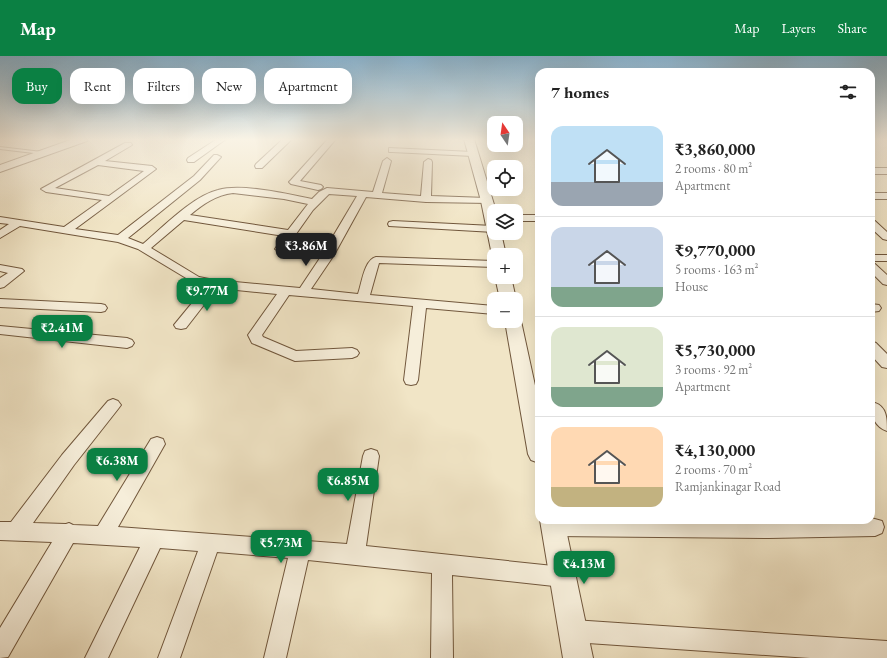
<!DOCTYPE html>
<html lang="en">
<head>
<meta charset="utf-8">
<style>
  body { margin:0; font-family:"EB Garamond",serif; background:#f2f2f2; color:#222; height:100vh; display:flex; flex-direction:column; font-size:15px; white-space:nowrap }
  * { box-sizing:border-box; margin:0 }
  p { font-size:13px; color:#767676 }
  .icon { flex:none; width:22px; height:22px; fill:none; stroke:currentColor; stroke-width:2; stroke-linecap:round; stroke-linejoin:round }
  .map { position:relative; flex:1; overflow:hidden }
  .drawer { position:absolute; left:535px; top:12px; width:340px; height:456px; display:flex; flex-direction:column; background:#fff; border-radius:12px; box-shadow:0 4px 16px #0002 }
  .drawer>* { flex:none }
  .guide { position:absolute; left:12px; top:12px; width:380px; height:36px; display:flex; gap:8px }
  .needle { width:26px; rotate:347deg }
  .controls { position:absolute; left:487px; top:60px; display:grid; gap:8px }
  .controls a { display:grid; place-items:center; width:36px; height:36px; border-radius:8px; background:#fff; box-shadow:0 4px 16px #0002; font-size:20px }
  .price { position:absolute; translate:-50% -34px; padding:0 9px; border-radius:8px; background:#0b8043; color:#fff; font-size:13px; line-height:26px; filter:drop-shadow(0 1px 2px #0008) }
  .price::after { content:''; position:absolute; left:50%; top:24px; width:12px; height:9px; margin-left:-6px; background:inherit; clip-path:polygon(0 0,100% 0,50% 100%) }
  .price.active { background:#222; color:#fff }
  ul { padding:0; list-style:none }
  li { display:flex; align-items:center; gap:12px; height:100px; padding:0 16px }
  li+li { border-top:1px solid #e0e0e0 }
  li span { display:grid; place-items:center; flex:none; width:112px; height:80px; border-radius:12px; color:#555 }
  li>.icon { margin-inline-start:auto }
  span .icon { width:48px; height:48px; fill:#fffc; stroke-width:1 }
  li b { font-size:17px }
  h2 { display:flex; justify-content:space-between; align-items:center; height:48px; padding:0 16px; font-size:17px }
  .tag { padding:0 14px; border-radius:12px; background:#fff; box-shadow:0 4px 16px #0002; font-size:14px; line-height:36px }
  .tag.active { background:#0b8043; color:#fff }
  header { display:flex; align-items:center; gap:24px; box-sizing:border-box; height:56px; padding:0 20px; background:#0b8043; color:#fff }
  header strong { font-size:19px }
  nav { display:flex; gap:22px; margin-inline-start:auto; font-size:14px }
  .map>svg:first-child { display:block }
</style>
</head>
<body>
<header>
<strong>Map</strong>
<nav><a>Map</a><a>Layers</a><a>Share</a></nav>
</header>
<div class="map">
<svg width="887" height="602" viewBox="0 0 887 602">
  <rect width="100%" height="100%" fill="#f1e5c6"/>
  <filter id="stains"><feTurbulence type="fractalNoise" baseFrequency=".005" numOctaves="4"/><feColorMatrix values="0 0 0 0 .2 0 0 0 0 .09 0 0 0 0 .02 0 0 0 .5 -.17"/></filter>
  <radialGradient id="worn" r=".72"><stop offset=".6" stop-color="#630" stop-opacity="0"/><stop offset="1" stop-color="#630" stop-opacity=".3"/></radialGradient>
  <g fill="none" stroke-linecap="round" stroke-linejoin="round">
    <g stroke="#71573c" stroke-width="2">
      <path id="service" d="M 0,91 L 42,96 L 44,97 L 42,98 L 0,93 Z"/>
    </g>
    <g stroke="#71573c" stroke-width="2">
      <path id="minor" d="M 217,83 L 226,83 L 194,106 L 188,106 L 187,104 L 188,102 Z
        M 283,83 L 292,83 L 262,112 L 256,112 L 255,110 L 256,108 Z
        M 328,83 L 336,83 L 300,125 L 321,129 L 323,131 L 321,133 L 318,134 L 291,128 L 289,126 L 291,124 Z
        M 125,87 L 131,87 L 132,89 L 105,105 L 152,110 L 156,113 L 75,173 L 118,179 L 194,120 L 214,99 L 217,99 L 221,101 L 200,124 L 128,182 L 143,188 C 163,171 193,140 218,134 C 241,127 288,138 312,143 L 319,136 L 327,132 L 373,136 L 383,105 L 387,102 L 391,105 L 382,137 L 421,140 L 424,106 L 428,103 L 431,104 L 432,106 L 431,140 L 487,142 L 490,143 L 492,145 L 490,147 L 426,146 L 366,141 L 334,199 L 311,233 L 358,238 C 362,227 364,204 376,201 L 494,205 L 494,211 L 379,207 L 370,239 L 494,250 L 494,258 L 426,252 L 418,324 L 416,328 L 411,329 L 406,328 L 404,324 L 413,250 L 289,239 L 262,279 L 263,281 L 296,295 L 352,292 L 357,294 L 359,297 L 357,300 L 352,302 L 295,305 L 252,287 L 248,279 L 277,238 L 217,232 L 186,272 L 181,273 L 176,272 L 174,269 L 206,230 L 191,225 L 138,193 L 118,186 L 20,170 L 0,182 L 0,174 L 9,168 L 0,167 L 0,161 L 64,171 L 102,144 L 46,136 L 41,133 ZM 98,109 L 144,115 L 109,140 L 55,132 ZM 233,137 L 284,143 L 308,148 L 288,174 L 190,159 C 203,148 216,139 233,137 ZM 329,138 L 357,140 L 322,199 L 300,232 L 214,224 L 199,221 L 151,192 L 184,164 L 284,180 L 275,193 L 280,196 L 284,195 L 313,154 Z
        M 389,92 L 473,96 L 477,98 L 473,100 L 392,96 L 389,96 Z
        M 871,112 L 887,112 L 887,118 L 871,118 Z
        M 871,137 L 887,137 L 887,143 L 871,143 Z
        M 516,159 L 539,159 L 539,165 L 516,165 Z
        M 871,164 L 875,165 L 887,176 L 887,184 L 883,183 L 871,172 Z
        M 393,165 L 493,170 L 494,176 L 389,170 L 388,168 L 389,166 Z
        M 871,199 L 887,199 L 887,205 L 871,205 Z
        M 871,207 L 875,208 L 887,219 L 887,229 L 883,228 L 871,216 Z
        M 0,209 L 22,213 L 24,215 L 4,231 L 0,232 L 0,222 L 8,217 L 0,215 Z
        M 0,243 L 101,248 L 105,249 L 107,252 L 105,255 L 101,256 L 0,251 Z
        M 871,248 L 879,249 L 881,252 L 879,255 L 871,256 Z
        M 0,270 L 127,282 L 132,284 L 134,287 L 132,290 L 127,292 L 0,278 Z
        M 871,285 L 876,287 L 887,298 L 887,312 L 882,311 L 871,299 Z
        M 113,343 L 118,345 L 121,349 L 118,353 L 74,409 L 33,467 L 66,468 L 69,467 L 73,469 L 98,470 L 151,383 L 157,381 L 163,383 L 165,388 L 118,471 L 347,488 L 363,400 L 365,395 L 371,393 L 377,395 L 379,400 L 366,490 L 563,511 L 570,514 L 573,521 L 570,528 L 563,531 L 452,519 L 453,602 L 431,602 L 432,517 L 308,504 L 286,602 L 264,602 L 288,502 L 217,496 L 180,602 L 158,602 L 198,495 L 160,492 L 108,602 L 85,602 L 140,491 L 73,487 L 8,601 L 0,602 L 0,572 L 52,486 L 0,484 L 0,466 L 11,466 L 62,399 L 108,345 Z
        M 875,347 C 887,351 887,363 887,375 C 875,371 871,360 871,348 Z
        M 871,462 L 882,465 L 884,471 L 882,477 L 875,480 L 769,482 L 553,480 L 546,477 L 544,471 L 548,464 L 871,464 Z
        M 573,564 L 887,585 L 887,602 L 810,602 L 573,586 L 565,583 L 562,575 L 565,567 Z"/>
    </g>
    <g stroke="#71573c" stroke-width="2">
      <path id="tertiary" d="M 73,83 L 88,83 L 87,85 L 0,116 L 0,109 Z
        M 464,83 L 474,83 L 496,155 L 494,155 L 494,177 L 501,177 L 506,199 L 494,199 L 494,202 L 492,199 L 481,145 Z
        M 495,221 L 511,221 L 516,243 L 500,243 Z
        M 516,260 L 519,261 L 521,265 L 539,348 L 539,407 L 531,404 L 528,398 L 505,265 L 516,265 Z
        M 540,464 L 564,464 L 593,602 L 563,602 Z"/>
    </g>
    <use href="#service" fill="#f6eeda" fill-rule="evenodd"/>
    <use href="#minor" fill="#f6eeda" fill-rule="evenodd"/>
    <use href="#tertiary" fill="#f6eeda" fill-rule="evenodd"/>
  </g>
  <linearGradient id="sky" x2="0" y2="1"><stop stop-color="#8ab8d7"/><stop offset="0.5" stop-color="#f9f3e5"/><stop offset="1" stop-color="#f9f3e5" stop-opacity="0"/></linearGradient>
  <rect width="887" height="167" fill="url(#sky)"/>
  <rect width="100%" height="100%" filter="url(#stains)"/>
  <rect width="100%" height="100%" fill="url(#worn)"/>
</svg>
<div class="controls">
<a><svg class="needle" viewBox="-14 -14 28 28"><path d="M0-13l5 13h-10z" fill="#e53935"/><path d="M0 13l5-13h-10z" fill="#767676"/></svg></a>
<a><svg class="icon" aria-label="locate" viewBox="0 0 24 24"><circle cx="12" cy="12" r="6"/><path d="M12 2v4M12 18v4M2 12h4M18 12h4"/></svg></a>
<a><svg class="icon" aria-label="layers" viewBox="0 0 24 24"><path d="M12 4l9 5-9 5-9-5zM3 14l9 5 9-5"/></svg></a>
<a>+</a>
<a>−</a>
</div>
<b class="price active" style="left:306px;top:211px">₹3.86M</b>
<b class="price" style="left:207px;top:256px">₹9.77M</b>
<b class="price" style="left:62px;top:293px">₹2.41M</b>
<b class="price" style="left:117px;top:426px">₹6.38M</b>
<b class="price" style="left:348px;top:446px">₹6.85M</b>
<b class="price" style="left:281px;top:508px">₹5.73M</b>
<b class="price" style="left:584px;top:529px">₹4.13M</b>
<div class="guide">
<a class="tag active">Buy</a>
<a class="tag">Rent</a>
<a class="tag">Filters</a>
<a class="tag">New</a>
<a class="tag">Apartment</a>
</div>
<section class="drawer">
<h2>7 homes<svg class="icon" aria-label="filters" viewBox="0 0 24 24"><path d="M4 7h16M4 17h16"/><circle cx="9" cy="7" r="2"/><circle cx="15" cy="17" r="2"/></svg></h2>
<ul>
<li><span style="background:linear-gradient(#bfe0f5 70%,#9aa5b1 0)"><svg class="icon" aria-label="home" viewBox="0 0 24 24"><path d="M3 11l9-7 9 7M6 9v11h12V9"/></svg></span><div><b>₹3,860,000</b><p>2 rooms · 80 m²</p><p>Apartment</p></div></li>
<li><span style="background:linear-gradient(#c9d6e8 75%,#7fa58c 0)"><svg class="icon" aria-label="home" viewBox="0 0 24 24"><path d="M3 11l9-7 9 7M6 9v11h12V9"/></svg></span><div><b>₹9,770,000</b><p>5 rooms · 163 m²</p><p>House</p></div></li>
<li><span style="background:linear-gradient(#dfe7d0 75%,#7fa58c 0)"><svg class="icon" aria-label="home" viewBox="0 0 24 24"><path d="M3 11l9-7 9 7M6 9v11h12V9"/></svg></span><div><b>₹5,730,000</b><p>3 rooms · 92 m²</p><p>Apartment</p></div></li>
<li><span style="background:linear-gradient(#ffd9b3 75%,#c2b280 0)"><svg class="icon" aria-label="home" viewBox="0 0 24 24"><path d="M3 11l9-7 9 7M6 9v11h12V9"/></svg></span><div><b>₹4,130,000</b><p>2 rooms · 70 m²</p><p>Ramjankinagar Road</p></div></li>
</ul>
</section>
</div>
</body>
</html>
